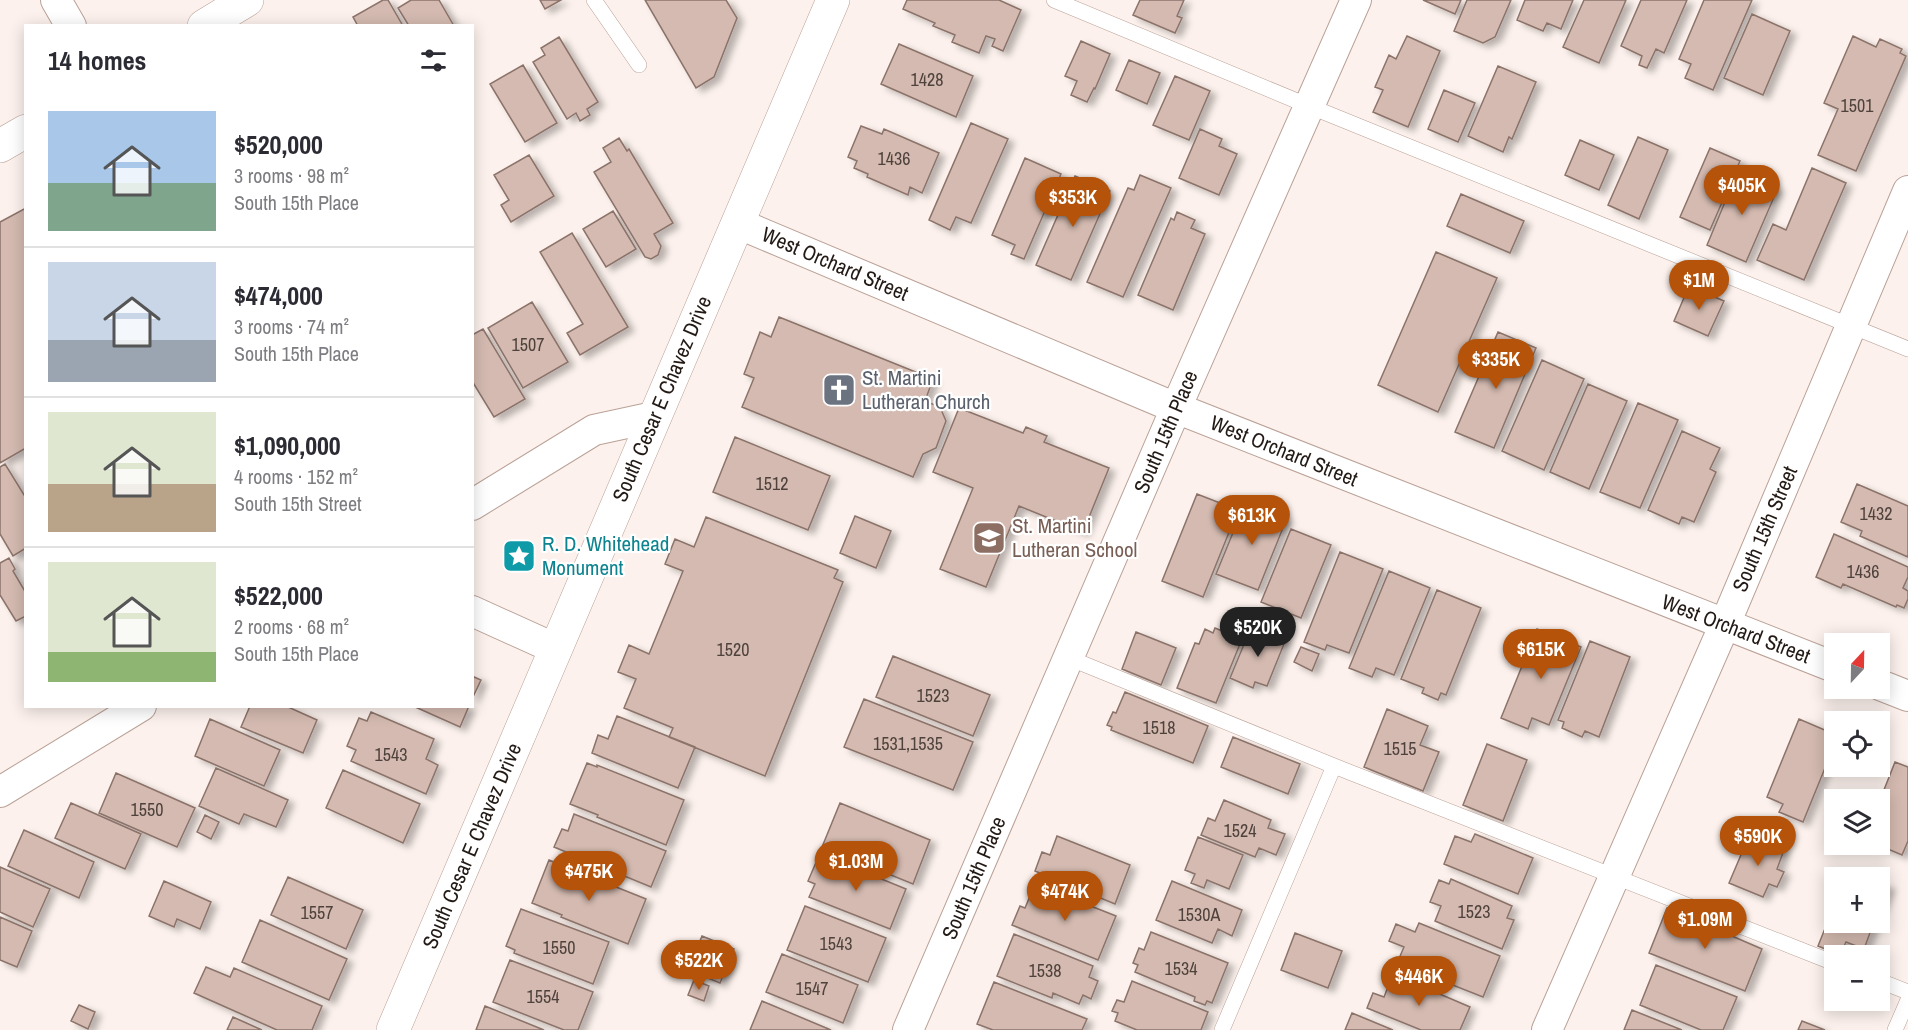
<!DOCTYPE html>
<html lang="en">
<head>
<meta charset="utf-8">
<style>
  body { margin:0; font-family:"Archivo Narrow",sans-serif; background:#f2f2f3; color:#2b2b33; height:100vh; display:flex; flex-direction:column; font-size:22px; white-space:nowrap }
  * { box-sizing:border-box; margin:0 }
  p { font-size:20px; color:#7c7c81 }
  .icon { flex:none; width:33px; height:33px; fill:none; stroke:currentColor; stroke-width:2; stroke-linecap:round; stroke-linejoin:round }
  .map { position:relative; flex:1; overflow:hidden }
  .sheet { position:absolute; left:24px; top:24px; width:450px; height:684px; display:flex; flex-direction:column; background:#fff; border-radius:0px; box-shadow:0 3px 15px #0003 }
  .sheet>* { flex:none }
  .needle { width:39px; rotate:22deg }
  .controls { position:absolute; left:1824px; top:633px; display:grid; gap:12px }
  .controls a { display:grid; place-items:center; width:66px; height:66px; border-radius:0px; background:#fff; box-shadow:0 3px 15px #0003; font-size:30px }
  .price { position:absolute; translate:-50% -51px; padding:0 14px; border-radius:21px; background:#b45309; color:#fff; font-size:20px; line-height:39px; filter:drop-shadow(0 2px 3px #0008) }
  .price::after { content:''; position:absolute; left:50%; top:36px; width:18px; height:14px; margin-left:-9px; background:inherit; clip-path:polygon(0 0,100% 0,50% 100%) }
  .price.current { background:#222; color:#fff }
  ul { padding:0; list-style:none }
  li { display:flex; align-items:center; gap:18px; height:150px; padding:0 24px }
  li+li { border-top:2px solid #e1e1e2 }
  li span { display:grid; place-items:center; flex:none; width:168px; height:120px; border-radius:0px; color:#555 }
  li>.icon { margin-inline-start:auto }
  span .icon { width:72px; height:72px; fill:#fffc; stroke-width:1 }
  li b { font-size:26px }
  h2 { display:flex; justify-content:space-between; align-items:center; height:72px; padding:0 24px; font-size:26px }
  .map>svg:first-child { display:block }
</style>
</head>
<body>
<div class="map">
<svg width="1908" height="1030" viewBox="0 0 1908 1030">
  <defs>
    <filter id="shadow"><feDropShadow dx="6" dy="4" stdDeviation="3" flood-color="#0004"/></filter>
  </defs>
  <rect width="100%" height="100%" fill="#fcf1ec"/>
  <path fill="#d4bab0" stroke="#8b736a" stroke-width="1.5" filter="url(#shadow)" d="M 383,0 L 388,0 L 403,26 L 358,26 L 353,17 Z
    M 411,0 L 439,0 L 454,26 L 409,26 L 398,8 Z
    M 540,0 L 561,0 L 545,9 Z
    M 645,0 L 726,0 L 737,18 L 714,77 L 696,88 Z
    M 907,0 L 999,0 L 1021,10 L 1003,51 L 992,46 L 995,39 L 986,36 L 979,53 L 952,42 L 955,35 L 933,26 L 935,23 L 903,9 Z
    M 1140,0 L 1184,0 L 1177,16 L 1182,18 L 1175,33 L 1133,15 Z
    M 1423,0 L 1461,0 L 1455,14 Z
    M 1467,0 L 1511,0 L 1495,37 L 1483,43 L 1454,31 Z
    M 1525,0 L 1573,0 L 1561,29 L 1547,23 L 1543,31 L 1517,20 Z
    M 1584,0 L 1626,0 L 1599,63 L 1563,47 Z
    M 1641,0 L 1687,0 L 1664,53 L 1656,49 L 1647,68 L 1639,65 L 1642,56 L 1621,46 Z
    M 1704,0 L 1752,0 L 1713,90 L 1685,78 L 1691,64 L 1679,59 Z
    M 1752,14 L 1790,31 L 1763,95 L 1724,78 Z
    M 1407,36 L 1440,51 L 1408,127 L 1373,112 L 1383,90 L 1375,87 L 1389,55 L 1396,59 Z
    M 1853,36 L 1876,47 L 1880,39 L 1902,49 L 1900,53 L 1906,56 L 1856,171 L 1818,155 L 1838,109 L 1824,103 Z
    M 559,37 L 598,102 L 587,109 L 590,115 L 580,121 L 576,113 L 567,119 L 533,62 L 545,55 L 541,48 Z
    M 1081,41 L 1110,54 L 1095,89 L 1094,88 L 1087,102 L 1071,95 L 1077,81 L 1065,76 Z
    M 899,44 L 973,76 L 956,117 L 881,84 Z
    M 1129,60 L 1160,73 L 1147,104 L 1116,90 Z
    M 523,65 L 557,123 L 525,142 L 490,84 Z
    M 1498,66 L 1536,82 L 1512,139 L 1509,137 L 1503,152 L 1468,136 Z
    M 1175,76 L 1210,91 L 1189,140 L 1153,125 Z
    M 1444,90 L 1475,103 L 1458,142 L 1428,129 Z
    M 971,123 L 1008,139 L 971,223 L 956,217 L 950,230 L 929,220 Z
    M 861,126 L 882,134 L 884,129 L 939,153 L 922,193 L 910,187 L 908,195 L 867,177 L 868,174 L 854,168 L 857,161 L 848,157 Z
    M 1200,129 L 1222,139 L 1219,146 L 1237,154 L 1219,195 L 1179,178 Z
    M 1638,137 L 1668,150 L 1639,219 L 1608,205 Z
    M 619,138 L 627,151 L 629,149 L 673,223 L 654,234 L 661,246 L 658,255 L 651,259 L 645,257 L 594,172 L 611,162 L 603,148 Z
    M 1580,140 L 1614,155 L 1599,190 L 1565,175 Z
    M 1710,148 L 1740,161 L 1710,230 L 1680,217 Z
    M 529,155 L 554,196 L 511,222 L 501,205 L 509,200 L 494,175 Z
    M 1025,158 L 1061,174 L 1024,259 L 1011,254 L 1015,245 L 992,235 Z
    M 1812,168 L 1846,183 L 1804,280 L 1757,260 L 1773,224 L 1786,230 Z
    M 1738,171 L 1778,188 L 1746,262 L 1707,245 Z
    M 1140,175 L 1171,188 L 1123,297 L 1087,282 L 1128,188 L 1134,190 Z
    M 1075,176 L 1110,191 L 1071,280 L 1036,265 Z
    M 1461,194 L 1524,221 L 1510,253 L 1447,226 Z
    M 26,208 L 26,448 L 0,463 L 0,222 Z
    M 613,211 L 636,249 L 606,267 L 583,229 Z
    M 1177,212 L 1195,220 L 1191,228 L 1205,234 L 1173,310 L 1138,295 L 1171,218 L 1174,220 Z
    M 572,233 L 628,327 L 580,355 L 567,333 L 583,324 L 540,252 Z
    M 1436,252 L 1497,278 L 1438,412 L 1378,385 Z
    M 1689,286 L 1724,301 L 1708,336 L 1674,321 Z
    M 532,302 L 568,362 L 523,388 L 488,328 Z
    M 779,317 L 933,379 L 925,401 L 940,407 L 946,421 L 936,448 L 923,454 L 913,477 L 742,407 L 754,378 L 744,374 L 760,332 L 771,337 Z
    M 483,329 L 525,399 L 494,417 L 472,381 L 472,335 Z
    M 1498,332 L 1536,348 L 1494,448 L 1455,432 Z
    M 1542,360 L 1584,379 L 1544,470 L 1502,451 Z
    M 1588,384 L 1627,401 L 1589,489 L 1550,472 Z
    M 1638,403 L 1678,420 L 1640,508 L 1600,492 Z
    M 959,408 L 1023,433 L 1026,427 L 1047,436 L 1044,442 L 1109,468 L 1083,532 L 1019,506 L 986,587 L 940,569 L 973,488 L 933,472 Z
    M 1682,431 L 1720,448 L 1710,469 L 1716,472 L 1694,522 L 1682,517 L 1679,524 L 1648,510 Z
    M 735,437 L 830,476 L 808,530 L 713,492 Z
    M 5,464 L 26,498 L 26,548 L 13,556 L 0,534 L 0,467 Z
    M 1857,484 L 1908,506 L 1908,557 L 1860,536 L 1862,531 L 1841,522 Z
    M 1197,494 L 1238,510 L 1203,597 L 1162,581 Z
    M 1246,501 L 1287,518 L 1258,590 L 1216,574 Z
    M 855,516 L 891,531 L 876,568 L 840,553 Z
    M 706,517 L 838,570 L 834,578 L 843,582 L 765,776 L 669,737 L 673,728 L 624,708 L 636,679 L 618,672 L 629,645 L 649,654 L 683,571 L 665,564 L 675,539 L 694,547 Z
    M 1291,529 L 1331,545 L 1301,618 L 1261,602 Z
    M 1834,534 L 1908,567 L 1908,577 L 1903,588 L 1908,591 L 1908,599 L 1904,608 L 1897,605 L 1896,607 L 1843,584 L 1841,588 L 1816,577 Z
    M 1340,552 L 1383,569 L 1349,653 L 1327,645 L 1325,650 L 1304,642 Z
    M 9,558 L 15,569 L 13,571 L 26,593 L 26,616 L 16,621 L 0,595 L 0,563 Z
    M 1389,571 L 1430,588 L 1394,675 L 1376,668 L 1372,677 L 1349,668 Z
    M 1437,590 L 1481,608 L 1446,695 L 1441,693 L 1438,700 L 1422,693 L 1424,688 L 1401,679 Z
    M 1252,625 L 1286,639 L 1267,686 L 1255,682 L 1253,688 L 1230,678 Z
    M 1215,628 L 1242,639 L 1216,703 L 1177,688 L 1195,643 L 1199,644 L 1205,629 L 1213,633 Z
    M 1537,629 L 1581,647 L 1549,725 L 1532,718 L 1528,729 L 1501,718 Z
    M 1136,632 L 1176,648 L 1161,685 L 1122,669 Z
    M 1590,641 L 1630,657 L 1599,737 L 1585,731 L 1582,737 L 1562,728 L 1564,722 L 1558,720 Z
    M 1301,647 L 1319,654 L 1312,671 L 1294,662 Z
    M 893,656 L 990,695 L 973,736 L 876,697 Z
    M 472,676 L 481,680 L 472,699 Z
    M 1125,692 L 1208,726 L 1193,763 L 1111,730 L 1112,727 L 1107,725 L 1113,712 L 1116,713 Z
    M 864,699 L 973,742 L 953,790 L 844,747 Z
    M 250,706 L 286,706 L 317,720 L 303,753 L 241,727 Z
    M 413,706 L 469,706 L 460,727 Z
    M 1387,709 L 1428,726 L 1420,745 L 1439,752 L 1423,791 L 1364,767 Z
    M 371,712 L 434,739 L 426,759 L 438,765 L 426,794 L 351,761 L 356,750 L 347,746 L 359,718 L 367,721 Z
    M 617,716 L 695,747 L 678,788 L 592,753 L 598,735 L 608,739 Z
    M 210,719 L 280,750 L 264,786 L 195,756 Z
    M 1799,719 L 1834,734 L 1834,746 L 1803,822 L 1779,812 L 1783,804 L 1767,797 Z
    M 1233,737 L 1300,764 L 1288,794 L 1221,767 Z
    M 1487,744 L 1527,760 L 1503,821 L 1463,805 Z
    M 1895,762 L 1908,767 L 1908,841 L 1902,855 L 1876,844 L 1880,844 L 1880,800 Z
    M 587,763 L 597,767 L 597,765 L 684,800 L 666,845 L 597,817 L 598,815 L 570,804 Z
    M 216,768 L 288,800 L 276,827 L 244,814 L 239,824 L 199,806 Z
    M 343,770 L 420,804 L 403,843 L 326,808 Z
    M 116,773 L 195,808 L 177,847 L 99,813 Z
    M 1224,800 L 1271,820 L 1268,828 L 1285,834 L 1276,855 L 1259,848 L 1255,857 L 1201,835 L 1208,818 L 1215,821 Z
    M 71,803 L 141,834 L 125,869 L 55,838 Z
    M 840,803 L 930,840 L 913,884 L 822,847 Z
    M 574,814 L 666,851 L 651,887 L 554,847 L 562,829 L 568,831 Z
    M 205,815 L 219,822 L 211,839 L 197,832 Z
    M 24,830 L 94,862 L 79,898 L 8,866 Z
    M 1475,834 L 1533,858 L 1518,894 L 1444,864 L 1455,836 L 1471,842 Z
    M 1057,836 L 1130,865 L 1115,904 L 1035,871 L 1042,852 L 1050,855 Z
    M 1749,836 L 1784,850 L 1777,869 L 1784,872 L 1777,887 L 1769,884 L 1763,897 L 1729,883 Z
    M 1198,837 L 1243,855 L 1229,889 L 1207,880 L 1204,888 L 1191,883 L 1195,874 L 1185,870 Z
    M 825,856 L 906,889 L 890,929 L 809,897 L 815,884 L 808,881 L 817,860 L 823,863 Z
    M 549,860 L 646,899 L 628,944 L 561,917 L 562,915 L 532,903 Z
    M 0,867 L 50,889 L 33,927 L 0,912 Z
    M 288,877 L 363,910 L 346,949 L 271,915 Z
    M 1451,879 L 1512,906 L 1507,918 L 1514,920 L 1502,949 L 1435,921 L 1441,906 L 1430,902 L 1439,880 L 1449,884 Z
    M 164,881 L 211,902 L 200,929 L 177,919 L 174,927 L 149,916 Z
    M 1172,881 L 1242,910 L 1232,936 L 1218,929 L 1212,943 L 1156,920 Z
    M 1880,883 L 1889,886 L 1880,910 Z
    M 1035,884 L 1116,916 L 1098,960 L 1012,925 L 1020,906 L 1025,908 Z
    M 805,906 L 886,938 L 868,982 L 787,950 Z
    M 1834,906 L 1834,922 L 1874,922 L 1864,949 L 1846,942 L 1840,955 L 1818,946 Z
    M 1667,908 L 1762,949 L 1745,991 L 1649,953 Z
    M 521,909 L 609,942 L 593,984 L 514,953 L 515,950 L 506,946 Z
    M 0,917 L 32,931 L 17,967 L 0,960 Z
    M 260,920 L 347,959 L 329,1000 L 242,962 Z
    M 1419,923 L 1500,956 L 1483,997 L 1397,963 L 1404,947 L 1389,941 L 1396,924 L 1415,932 Z
    M 1151,932 L 1228,963 L 1212,1003 L 1207,1001 L 1205,1005 L 1194,1001 L 1195,997 L 1135,972 L 1138,965 L 1133,963 L 1139,948 L 1144,950 Z
    M 1295,933 L 1342,951 L 1328,988 L 1281,970 Z
    M 1014,934 L 1093,966 L 1089,977 L 1098,981 L 1091,999 L 1083,995 L 1079,1004 L 1053,993 L 1052,998 L 997,976 Z
    M 702,936 L 734,949 L 720,983 L 688,970 Z
    M 782,954 L 858,985 L 843,1023 L 766,992 Z
    M 510,960 L 593,992 L 578,1030 L 564,1030 L 493,1002 Z
    M 1656,965 L 1737,997 L 1723,1030 L 1701,1030 L 1640,1005 Z
    M 206,967 L 230,977 L 234,968 L 322,1006 L 312,1030 L 277,1030 L 194,993 Z
    M 1393,974 L 1470,1007 L 1460,1030 L 1421,1030 L 1367,1008 L 1373,993 L 1384,997 Z
    M 694,980 L 709,986 L 704,1001 L 688,995 Z
    M 1132,981 L 1208,1012 L 1201,1030 L 1137,1030 L 1115,1021 L 1118,1013 L 1112,1011 L 1117,1000 L 1124,1002 Z
    M 994,982 L 1087,1019 L 1082,1030 L 993,1030 L 977,1024 Z
    M 762,1001 L 831,1030 L 750,1030 Z
    M 79,1005 L 95,1012 L 88,1029 L 71,1021 Z
    M 485,1006 L 544,1030 L 476,1030 Z
    M 1632,1010 L 1682,1030 L 1624,1030 Z
    M 1352,1013 L 1393,1030 L 1345,1030 Z
    M 233,1017 L 262,1030 L 227,1030 Z
    M 1802,1021 L 1825,1030 L 1798,1030 Z"/>
  <g fill="none" stroke-linecap="round" stroke-linejoin="round">
    <g stroke="#baa197" stroke-width="16">
      <path id="lane" d="M 594,0 L 639,65
        M 1054,0 L 1309,106 L 1908,349
        M 1069,658 L 1334,766 L 1834,963
        M 1880,981 L 1908,992
        M 1222,1030 L 1334,766
        M 1895,1030 L 1908,1000"/>
    </g>
    <g stroke="#baa197" stroke-width="32">
      <path id="street" d="M 56,0 L 71,26
        M 737,223 L 1176,408 L 1834,667
        M 472,505 L 594,430 L 654,417
        M 472,611 L 556,649
        M 1880,685 L 1908,696
        M 0,792 L 141,706
        M 908,1030 L 1176,408 L 1356,0
        M 1547,1030 L 1725,624 L 1908,191"/>
    </g>
    <g stroke="#baa197" stroke-width="34">
      <path id="secondary" d="M 204,26 L 247,0
        M 0,146 L 26,131
        M 393,1030 L 833,0"/>
    </g>
    <use href="#lane" stroke="#fff" stroke-width="15"/>
    <use href="#street" stroke="#fff" stroke-width="30"/>
    <use href="#secondary" stroke="#fff" stroke-width="33"/>
  </g>
  <defs>
    <g id="church-square" transform="scale(1.725)"><rect x="-9" y="-9" width="18" height="18" rx="4" fill="#6b7280" stroke="#fff"/><path d="M-1.2-6h2.4v3.5h3.3v2.4h-3.3V6h-2.4V-.1h-3.3v-2.4h3.3Z" fill="#fff"/></g>
    <g id="school-square" transform="scale(1.725)"><rect x="-9" y="-9" width="18" height="18" rx="4" fill="#8d6e63" stroke="#fff"/><path d="M0-5L7-2L0 1L-7-2ZM-4 1L0 2.5L4 1V4Q0 6-4 4Z" fill="#fff"/></g>
    <g id="sight-square" transform="scale(1.725)"><rect x="-9" y="-9" width="18" height="18" rx="4" fill="#0f9aa8" stroke="#fff"/><path d="M0-6L1.8-2.2L6-1.7L2.9 1.2L3.7 5.4L0 3.3L-3.7 5.4L-2.9 1.2L-6-1.7L-1.8-2.2Z" fill="#fff"/></g>
  </defs>
  <g fill-rule="evenodd">
    <use href="#church-square" x="839" y="390"/>
    <use href="#school-square" x="989" y="538"/>
    <use href="#sight-square" x="519" y="556"/>
  </g>
  <g text-anchor="middle" stroke-width="4.5" stroke-linejoin="round" paint-order="stroke">
    <g font-size="18" fill="#4f423c">
      <text x="927" y="86">1428</text>
      <text x="1857" y="112">1501</text>
      <text x="894" y="165">1436</text>
      <text x="528" y="351">1507</text>
      <text x="772" y="490">1512</text>
      <text x="1876" y="520">1432</text>
      <text x="1863" y="578">1436</text>
      <text x="733" y="656">1520</text>
      <text x="933" y="702">1523</text>
      <text x="1159" y="734">1518</text>
      <text x="908" y="750">1531,1535</text>
      <text x="1400" y="755">1515</text>
      <text x="391" y="761">1543</text>
      <text x="147" y="816">1550</text>
      <text x="1240" y="837">1524</text>
      <text x="1474" y="918">1523</text>
      <text x="317" y="919">1557</text>
      <text x="1199" y="921">1530A</text>
      <text x="836" y="950">1543</text>
      <text x="559" y="954">1550</text>
      <text x="1181" y="975">1534</text>
      <text x="1045" y="977">1538</text>
      <text x="812" y="995">1547</text>
      <text x="543" y="1003">1554</text>
    </g>
    <g font-size="21" fill="#231a16" stroke="#fff">
      <text transform="translate(835 264) rotate(23)" y="7">West Orchard Street</text>
      <text transform="translate(662 399) rotate(-67)" y="7">South Cesar E Chavez Drive</text>
      <text transform="translate(1166 432) rotate(-67)" y="7">South 15th Place</text>
      <text transform="translate(1284 451) rotate(22)" y="7">West Orchard Street</text>
      <text transform="translate(1765 529) rotate(-67)" y="7">South 15th Street</text>
      <text transform="translate(1736 629) rotate(21)" y="7">West Orchard Street</text>
      <text transform="translate(472 846) rotate(-67)" y="7">South Cesar E Chavez Drive</text>
      <text transform="translate(974 878) rotate(-67)" y="7">South 15th Place</text>
    </g>
    <g font-size="21" fill="#5b616d" stroke="#fff" text-anchor="start">
      <text x="862" y="385">St. Martini<tspan x="862" dy="24">Lutheran Church</tspan></text>
    </g>
    <g font-size="21" fill="#785e54" stroke="#fff" text-anchor="start">
      <text x="1012" y="533">St. Martini<tspan x="1012" dy="24">Lutheran School</tspan></text>
    </g>
    <g font-size="21" fill="#0d838f" stroke="#fff" text-anchor="start">
      <text x="542" y="551">R. D. Whitehead<tspan x="542" dy="24">Monument</tspan></text>
    </g>
  </g>
</svg>
<div class="controls">
<a><svg class="needle" viewBox="-14 -14 28 28"><path d="M0-13l5 13h-10z" fill="#e53935"/><path d="M0 13l5-13h-10z" fill="#7c7c81"/></svg></a>
<a><svg class="icon" aria-label="locate" viewBox="0 0 24 24"><circle cx="12" cy="12" r="6"/><path d="M12 2v4M12 18v4M2 12h4M18 12h4"/></svg></a>
<a><svg class="icon" aria-label="layers" viewBox="0 0 24 24"><path d="M12 4l9 5-9 5-9-5zM3 14l9 5 9-5"/></svg></a>
<a>+</a>
<a>−</a>
</div>
<b class="price" style="left:1742px;top:216px">$405K</b>
<b class="price" style="left:1073px;top:228px">$353K</b>
<b class="price" style="left:1699px;top:311px">$1M</b>
<b class="price" style="left:1496px;top:390px">$335K</b>
<b class="price" style="left:1252px;top:546px">$613K</b>
<b class="price current" style="left:1258px;top:658px">$520K</b>
<b class="price" style="left:1541px;top:680px">$615K</b>
<b class="price" style="left:1758px;top:867px">$590K</b>
<b class="price" style="left:856px;top:892px">$1.03M</b>
<b class="price" style="left:589px;top:902px">$475K</b>
<b class="price" style="left:1065px;top:922px">$474K</b>
<b class="price" style="left:1705px;top:950px">$1.09M</b>
<b class="price" style="left:699px;top:991px">$522K</b>
<b class="price" style="left:1419px;top:1007px">$446K</b>
<section class="sheet">
<h2>14 homes<svg class="icon" aria-label="filters" viewBox="0 0 24 24"><path d="M4 7h16M4 17h16"/><circle cx="9" cy="7" r="2"/><circle cx="15" cy="17" r="2"/></svg></h2>
<ul>
<li><span style="background:linear-gradient(#a9c7e8 60%,#7fa58c 0)"><svg class="icon" aria-label="home" viewBox="0 0 24 24"><path d="M3 11l9-7 9 7M6 9v11h12V9"/></svg></span><div><b>$520,000</b><p>3 rooms · 98 m²</p><p>South 15th Place</p></div></li>
<li><span style="background:linear-gradient(#c9d6e8 65%,#9aa5b1 0)"><svg class="icon" aria-label="home" viewBox="0 0 24 24"><path d="M3 11l9-7 9 7M6 9v11h12V9"/></svg></span><div><b>$474,000</b><p>3 rooms · 74 m²</p><p>South 15th Place</p></div></li>
<li><span style="background:linear-gradient(#dfe7d0 60%,#b9a48a 0)"><svg class="icon" aria-label="home" viewBox="0 0 24 24"><path d="M3 11l9-7 9 7M6 9v11h12V9"/></svg></span><div><b>$1,090,000</b><p>4 rooms · 152 m²</p><p>South 15th Street</p></div></li>
<li><span style="background:linear-gradient(#dfe7d0 75%,#8fb573 0)"><svg class="icon" aria-label="home" viewBox="0 0 24 24"><path d="M3 11l9-7 9 7M6 9v11h12V9"/></svg></span><div><b>$522,000</b><p>2 rooms · 68 m²</p><p>South 15th Place</p></div></li>
</ul>
</section>
</div>
</body>
</html>
